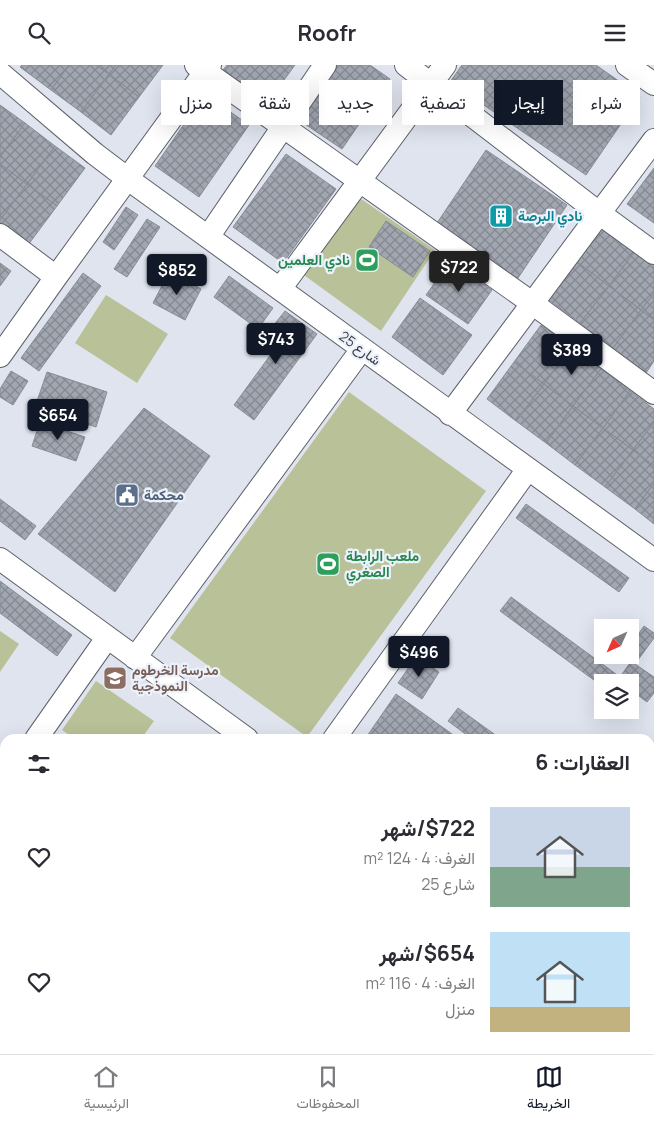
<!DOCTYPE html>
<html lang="ar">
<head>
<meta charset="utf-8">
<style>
  body { margin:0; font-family:Manrope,Vazirmatn,sans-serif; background:#f7f7f7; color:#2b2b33; direction:rtl; height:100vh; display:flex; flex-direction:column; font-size:19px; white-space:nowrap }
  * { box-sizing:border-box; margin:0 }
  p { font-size:16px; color:#7c7c81 }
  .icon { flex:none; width:28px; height:28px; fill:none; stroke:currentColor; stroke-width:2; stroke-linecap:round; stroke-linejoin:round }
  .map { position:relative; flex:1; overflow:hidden; direction:ltr }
  .panel { position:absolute; left:0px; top:669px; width:655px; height:321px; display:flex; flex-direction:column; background:#fff; border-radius:15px 15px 0 0; box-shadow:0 5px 20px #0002; direction:rtl }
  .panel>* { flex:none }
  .guide { position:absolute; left:15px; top:15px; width:625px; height:45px; direction:rtl; display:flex; gap:10px }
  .needle { width:32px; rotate:225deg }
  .fabs { position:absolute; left:594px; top:554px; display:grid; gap:10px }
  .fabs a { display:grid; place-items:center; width:45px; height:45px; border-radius:0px; background:#fff; box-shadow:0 5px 20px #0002; font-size:25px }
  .price { position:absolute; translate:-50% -42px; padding:0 11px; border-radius:5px; background:#111827; color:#fff; font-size:16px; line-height:32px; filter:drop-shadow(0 1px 2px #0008) }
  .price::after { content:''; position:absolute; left:50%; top:30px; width:15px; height:11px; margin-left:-8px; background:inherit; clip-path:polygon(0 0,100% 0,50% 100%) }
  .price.on { background:#222; color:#fff }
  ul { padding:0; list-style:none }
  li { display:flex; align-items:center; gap:15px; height:125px; padding:0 25px }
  li span { display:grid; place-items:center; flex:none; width:140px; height:100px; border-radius:0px; color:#555 }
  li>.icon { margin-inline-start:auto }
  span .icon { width:60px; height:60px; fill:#fffc; stroke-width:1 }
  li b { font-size:21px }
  h2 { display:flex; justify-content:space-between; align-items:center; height:60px; padding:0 25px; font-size:21px }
  .pill { padding:0 18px; border-radius:0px; background:#fff; box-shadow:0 5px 20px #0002; font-size:18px; line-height:45px }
  .pill.on { background:#111827; color:#fff }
  header { display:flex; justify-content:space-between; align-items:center; height:65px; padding:0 25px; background:#fff; font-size:22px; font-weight:700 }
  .tab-bar { display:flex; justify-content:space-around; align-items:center; height:70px; border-top:1px solid #e1e1e2; background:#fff; font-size:14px; color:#7c7c81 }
  .tab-bar a { display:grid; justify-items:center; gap:2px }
  .tab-bar .on { color:#111827 }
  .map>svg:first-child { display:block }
</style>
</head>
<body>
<header><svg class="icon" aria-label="menu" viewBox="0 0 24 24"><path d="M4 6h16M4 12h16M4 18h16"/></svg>Roofr<svg class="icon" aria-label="search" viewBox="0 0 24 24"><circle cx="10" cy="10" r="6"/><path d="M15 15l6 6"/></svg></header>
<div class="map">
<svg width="654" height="989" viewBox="0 0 654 989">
  <defs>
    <pattern id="building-cross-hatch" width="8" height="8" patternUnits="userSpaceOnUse" patternTransform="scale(1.25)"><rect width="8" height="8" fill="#a1a6b0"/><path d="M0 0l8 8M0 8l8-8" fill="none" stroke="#848890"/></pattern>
  </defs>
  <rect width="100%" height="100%" fill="#dfe4ef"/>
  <path fill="#b8c197" d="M 354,129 L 435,185 L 381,266 L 297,205 Z
    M 106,230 L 168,269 L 137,318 L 75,278 Z
    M 349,327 L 486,426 L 307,672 L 170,573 Z
    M 0,566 L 19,579 L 0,607 Z
    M 96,616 L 154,656 L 141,674 L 75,674 L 62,665 Z
    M 158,985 L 429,985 L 427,989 L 155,989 Z"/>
  <path fill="url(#building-cross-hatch)" stroke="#888d96" d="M 22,0 L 69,0 L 51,25 L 20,2 Z
    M 69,0 L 96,0 L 109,9 L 81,47 L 51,25 Z
    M 96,0 L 116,0 L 109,9 Z
    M 116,0 L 163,0 L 139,32 L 109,9 Z
    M 227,0 L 295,0 L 268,37 L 223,5 Z
    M 328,0 L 370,0 L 390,14 L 342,84 L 293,51 Z
    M 462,0 L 596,0 L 640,31 L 586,110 L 450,17 Z
    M 109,9 L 139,32 L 111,70 L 81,47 Z
    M 205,29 L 249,60 L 199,132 L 155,101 Z
    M 0,40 L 25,58 L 0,92 Z
    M 25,58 L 55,81 L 27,119 L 0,99 L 0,92 Z
    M 55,81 L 85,103 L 57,141 L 27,119 Z
    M 486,85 L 567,140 L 516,216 L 435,161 Z
    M 286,89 L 336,124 L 283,198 L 233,162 Z
    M 0,99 L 27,119 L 0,155 Z
    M 654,103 L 654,158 L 627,139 Z
    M 27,119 L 57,141 L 28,180 L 0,158 L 0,155 Z
    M 126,142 L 138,150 L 114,185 L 103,177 Z
    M 147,154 L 160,162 L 127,212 L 114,204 Z
    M 386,156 L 430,186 L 413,212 L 369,182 Z
    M 605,158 L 637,183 L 609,221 L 576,196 Z
    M 637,183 L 654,196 L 654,228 L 641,245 L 609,221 Z
    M 450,196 L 492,225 L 468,259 L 426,230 Z
    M 576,196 L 609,221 L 580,258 L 548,234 Z
    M 0,198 L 11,206 L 0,221 Z
    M 169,207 L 201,224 L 185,255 L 153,238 Z
    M 83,208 L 101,221 L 39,306 L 21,293 Z
    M 229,211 L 273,243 L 258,264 L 214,232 Z
    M 609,221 L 641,245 L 613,283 L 580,258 Z
    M 654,228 L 654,255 L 641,245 Z
    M 420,233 L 472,270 L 443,310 L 392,272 Z
    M 641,245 L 654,255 L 654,296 L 646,308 L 613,283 Z
    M 285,246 L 317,269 L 254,355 L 234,340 L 285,270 L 273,261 Z
    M 541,260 L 571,282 L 544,319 L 514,297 Z
    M 571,282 L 601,304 L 573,341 L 544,319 Z
    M 514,297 L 544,319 L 516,356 L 487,334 Z
    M 601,304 L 630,326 L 603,363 L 573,341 Z
    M 11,306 L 28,316 L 13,340 L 0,332 L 0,324 Z
    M 47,307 L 107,327 L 96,362 L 35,342 Z
    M 544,319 L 573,341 L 546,378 L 516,356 Z
    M 630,326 L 654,344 L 654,357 L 633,385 L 603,363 Z
    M 573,341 L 603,363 L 575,400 L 546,378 Z
    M 144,343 L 210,391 L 115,527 L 38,469 Z
    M 40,357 L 85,372 L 76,396 L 32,381 Z
    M 654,357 L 654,401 L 633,385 Z
    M 603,363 L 633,385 L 605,422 L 575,400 Z
    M 633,385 L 654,401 L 654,418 L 635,444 L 605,422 Z
    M 654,418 L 654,459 L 635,444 Z
    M 0,434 L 36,461 L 25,475 L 0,456 Z
    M 526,439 L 629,513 L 619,527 L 516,453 Z
    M 0,516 L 72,570 L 57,591 L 0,548 Z
    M 511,532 L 620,612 L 630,598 L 622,592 L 623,590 L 630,590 L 630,581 L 644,561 L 654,568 L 654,573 L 635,599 L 654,612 L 654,628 L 647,637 L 639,631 L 631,642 L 630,641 L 630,618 L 602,618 L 602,621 L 500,546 Z
    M 416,592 L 439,607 L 422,634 L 398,618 Z
    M 396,629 L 459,674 L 365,674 Z
    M 458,643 L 501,674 L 472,674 L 448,656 Z
    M 654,758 L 654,782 L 650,779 L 650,763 Z
    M 0,788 L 5,791 L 5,821 L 0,817 Z
    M 650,807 L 654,810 L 654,836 L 650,842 Z
    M 654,836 L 654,866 L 650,863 L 650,842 Z
    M 650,863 L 654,866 L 654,920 L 653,921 L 650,919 Z
    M 0,865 L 5,869 L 5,893 L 3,892 L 0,897 Z
    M 76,985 L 137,985 L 134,989 L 82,989 Z
    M 488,985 L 549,985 L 546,989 L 486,989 Z
    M 549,985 L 564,985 L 570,989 L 546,989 Z
    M 564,985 L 609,985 L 607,989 L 570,989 Z
    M 609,985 L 650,985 L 654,989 L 607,989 Z"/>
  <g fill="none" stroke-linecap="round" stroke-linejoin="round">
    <g stroke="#5c616a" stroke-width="24">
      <path id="minor" d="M 196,0 L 532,238 L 654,328
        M 406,0 L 599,148 L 654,188
        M 627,0 L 654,19
        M 0,8 L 95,89 L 128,114 L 654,495
        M 0,170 L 56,212
        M 208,172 L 325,0
        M 280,224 L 445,0
        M 0,291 L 56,212 L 210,0
        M 450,349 L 654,75
        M 0,494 L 247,674
        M 135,593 L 362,284
        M 36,674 L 107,573
        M 334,674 L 528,404
        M 0,725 L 5,718
        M 650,736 L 654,730
        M 650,797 L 654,800
        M 650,966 L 654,969
        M 29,985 L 35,989
        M 314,985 L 319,989
        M 0,988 L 5,981
        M 165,989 L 168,985
        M 370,989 L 370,985
        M 463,989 L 466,985"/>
    </g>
    <use href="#minor" stroke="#fff" stroke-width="22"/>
  </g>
  <defs>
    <g id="building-square" transform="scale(1.25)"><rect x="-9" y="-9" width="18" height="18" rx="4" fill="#0f9aa8" stroke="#ecf2fc"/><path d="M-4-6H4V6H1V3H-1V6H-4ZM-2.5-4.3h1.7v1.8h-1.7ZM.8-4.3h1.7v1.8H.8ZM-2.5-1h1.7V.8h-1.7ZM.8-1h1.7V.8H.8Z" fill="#fff"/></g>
    <g id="stadium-square" transform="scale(1.25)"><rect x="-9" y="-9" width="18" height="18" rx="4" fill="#2e9e5b" stroke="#ecf2fc"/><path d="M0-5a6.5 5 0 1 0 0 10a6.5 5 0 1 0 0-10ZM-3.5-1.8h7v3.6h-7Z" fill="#fff"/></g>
    <g id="civic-square" transform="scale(1.25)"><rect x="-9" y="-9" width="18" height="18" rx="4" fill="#5c6f8a" stroke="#ecf2fc"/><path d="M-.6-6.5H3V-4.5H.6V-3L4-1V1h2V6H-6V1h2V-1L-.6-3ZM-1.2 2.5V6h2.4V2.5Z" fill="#fff"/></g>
    <g id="school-square" transform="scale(1.25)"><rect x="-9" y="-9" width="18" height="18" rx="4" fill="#8d6e63" stroke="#ecf2fc"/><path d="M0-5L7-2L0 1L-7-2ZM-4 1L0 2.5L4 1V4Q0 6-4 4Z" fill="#fff"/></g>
  </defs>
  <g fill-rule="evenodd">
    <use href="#building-square" x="501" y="151"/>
    <use href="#stadium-square" x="367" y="195"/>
    <use href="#civic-square" x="127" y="430"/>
    <use href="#stadium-square" x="328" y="499"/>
    <use href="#school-square" x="115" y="613"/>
  </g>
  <g text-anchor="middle" stroke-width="4.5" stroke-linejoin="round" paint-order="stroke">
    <g font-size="14" font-weight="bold" fill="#0d838f" stroke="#ecf2fc" text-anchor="start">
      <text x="518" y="156">نادي البرصة</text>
    </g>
    <g font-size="14" font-weight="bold" fill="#27864d" stroke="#ecf2fc" text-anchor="end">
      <text x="350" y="200">نادي العلمين</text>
      <text x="346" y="496" text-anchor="start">ملعب الرابطة<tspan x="346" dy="16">الصغري</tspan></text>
    </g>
    <g font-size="14" fill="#37393d" stroke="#ecf2fc">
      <text transform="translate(360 283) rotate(36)" y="5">شارع 25</text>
    </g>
    <g font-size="14" font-weight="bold" fill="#4e5e75" stroke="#ecf2fc" text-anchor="start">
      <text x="144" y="435">محكمة</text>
    </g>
    <g font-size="14" font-weight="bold" fill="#785e54" stroke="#ecf2fc" text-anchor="start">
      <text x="132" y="610">مدرسة الخرطوم<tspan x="132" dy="16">النموذجية</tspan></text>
    </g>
  </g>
</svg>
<div class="fabs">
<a><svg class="needle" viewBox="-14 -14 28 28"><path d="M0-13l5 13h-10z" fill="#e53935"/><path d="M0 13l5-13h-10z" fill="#7c7c81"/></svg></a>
<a><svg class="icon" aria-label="layers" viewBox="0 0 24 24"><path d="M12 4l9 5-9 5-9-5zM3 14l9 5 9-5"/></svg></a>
</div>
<b class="price on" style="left:459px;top:228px">$722</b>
<b class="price" style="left:177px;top:231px">$852</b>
<b class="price" style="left:276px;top:300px">$743</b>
<b class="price" style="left:572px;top:311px">$389</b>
<b class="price" style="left:58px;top:376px">$654</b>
<b class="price" style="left:419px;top:613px">$496</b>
<div class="guide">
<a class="pill">شراء</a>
<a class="pill on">إيجار</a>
<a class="pill">تصفية</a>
<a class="pill">جديد</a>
<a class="pill">شقة</a>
<a class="pill">منزل</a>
</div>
<section class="panel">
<h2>العقارات: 6<svg class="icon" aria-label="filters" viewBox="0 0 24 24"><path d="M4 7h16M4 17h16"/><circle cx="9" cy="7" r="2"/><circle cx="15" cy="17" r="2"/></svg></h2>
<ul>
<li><span style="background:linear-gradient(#c9d6e8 60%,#7fa58c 0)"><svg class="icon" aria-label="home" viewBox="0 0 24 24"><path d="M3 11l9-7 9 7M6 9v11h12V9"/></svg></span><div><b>$722/شهر</b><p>الغرف: 4 · 124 m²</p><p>شارع 25</p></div><svg class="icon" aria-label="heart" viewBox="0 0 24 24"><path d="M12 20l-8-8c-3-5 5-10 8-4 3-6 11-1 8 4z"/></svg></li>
<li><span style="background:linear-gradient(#bfe0f5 75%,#c2b280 0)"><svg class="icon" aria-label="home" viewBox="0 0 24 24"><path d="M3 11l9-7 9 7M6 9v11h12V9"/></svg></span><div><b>$654/شهر</b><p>الغرف: 4 · 116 m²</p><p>منزل</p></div><svg class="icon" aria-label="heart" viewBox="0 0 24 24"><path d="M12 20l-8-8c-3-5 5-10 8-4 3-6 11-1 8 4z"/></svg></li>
</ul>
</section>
</div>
<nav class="tab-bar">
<a class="on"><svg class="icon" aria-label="map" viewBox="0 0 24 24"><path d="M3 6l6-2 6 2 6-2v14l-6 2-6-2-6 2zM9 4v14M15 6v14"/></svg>الخريطة</a>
<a><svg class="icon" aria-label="saved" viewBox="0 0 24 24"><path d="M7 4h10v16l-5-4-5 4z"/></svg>المحفوظات</a>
<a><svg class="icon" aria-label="home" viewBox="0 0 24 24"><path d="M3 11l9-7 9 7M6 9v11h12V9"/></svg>الرئيسية</a>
</nav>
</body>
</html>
